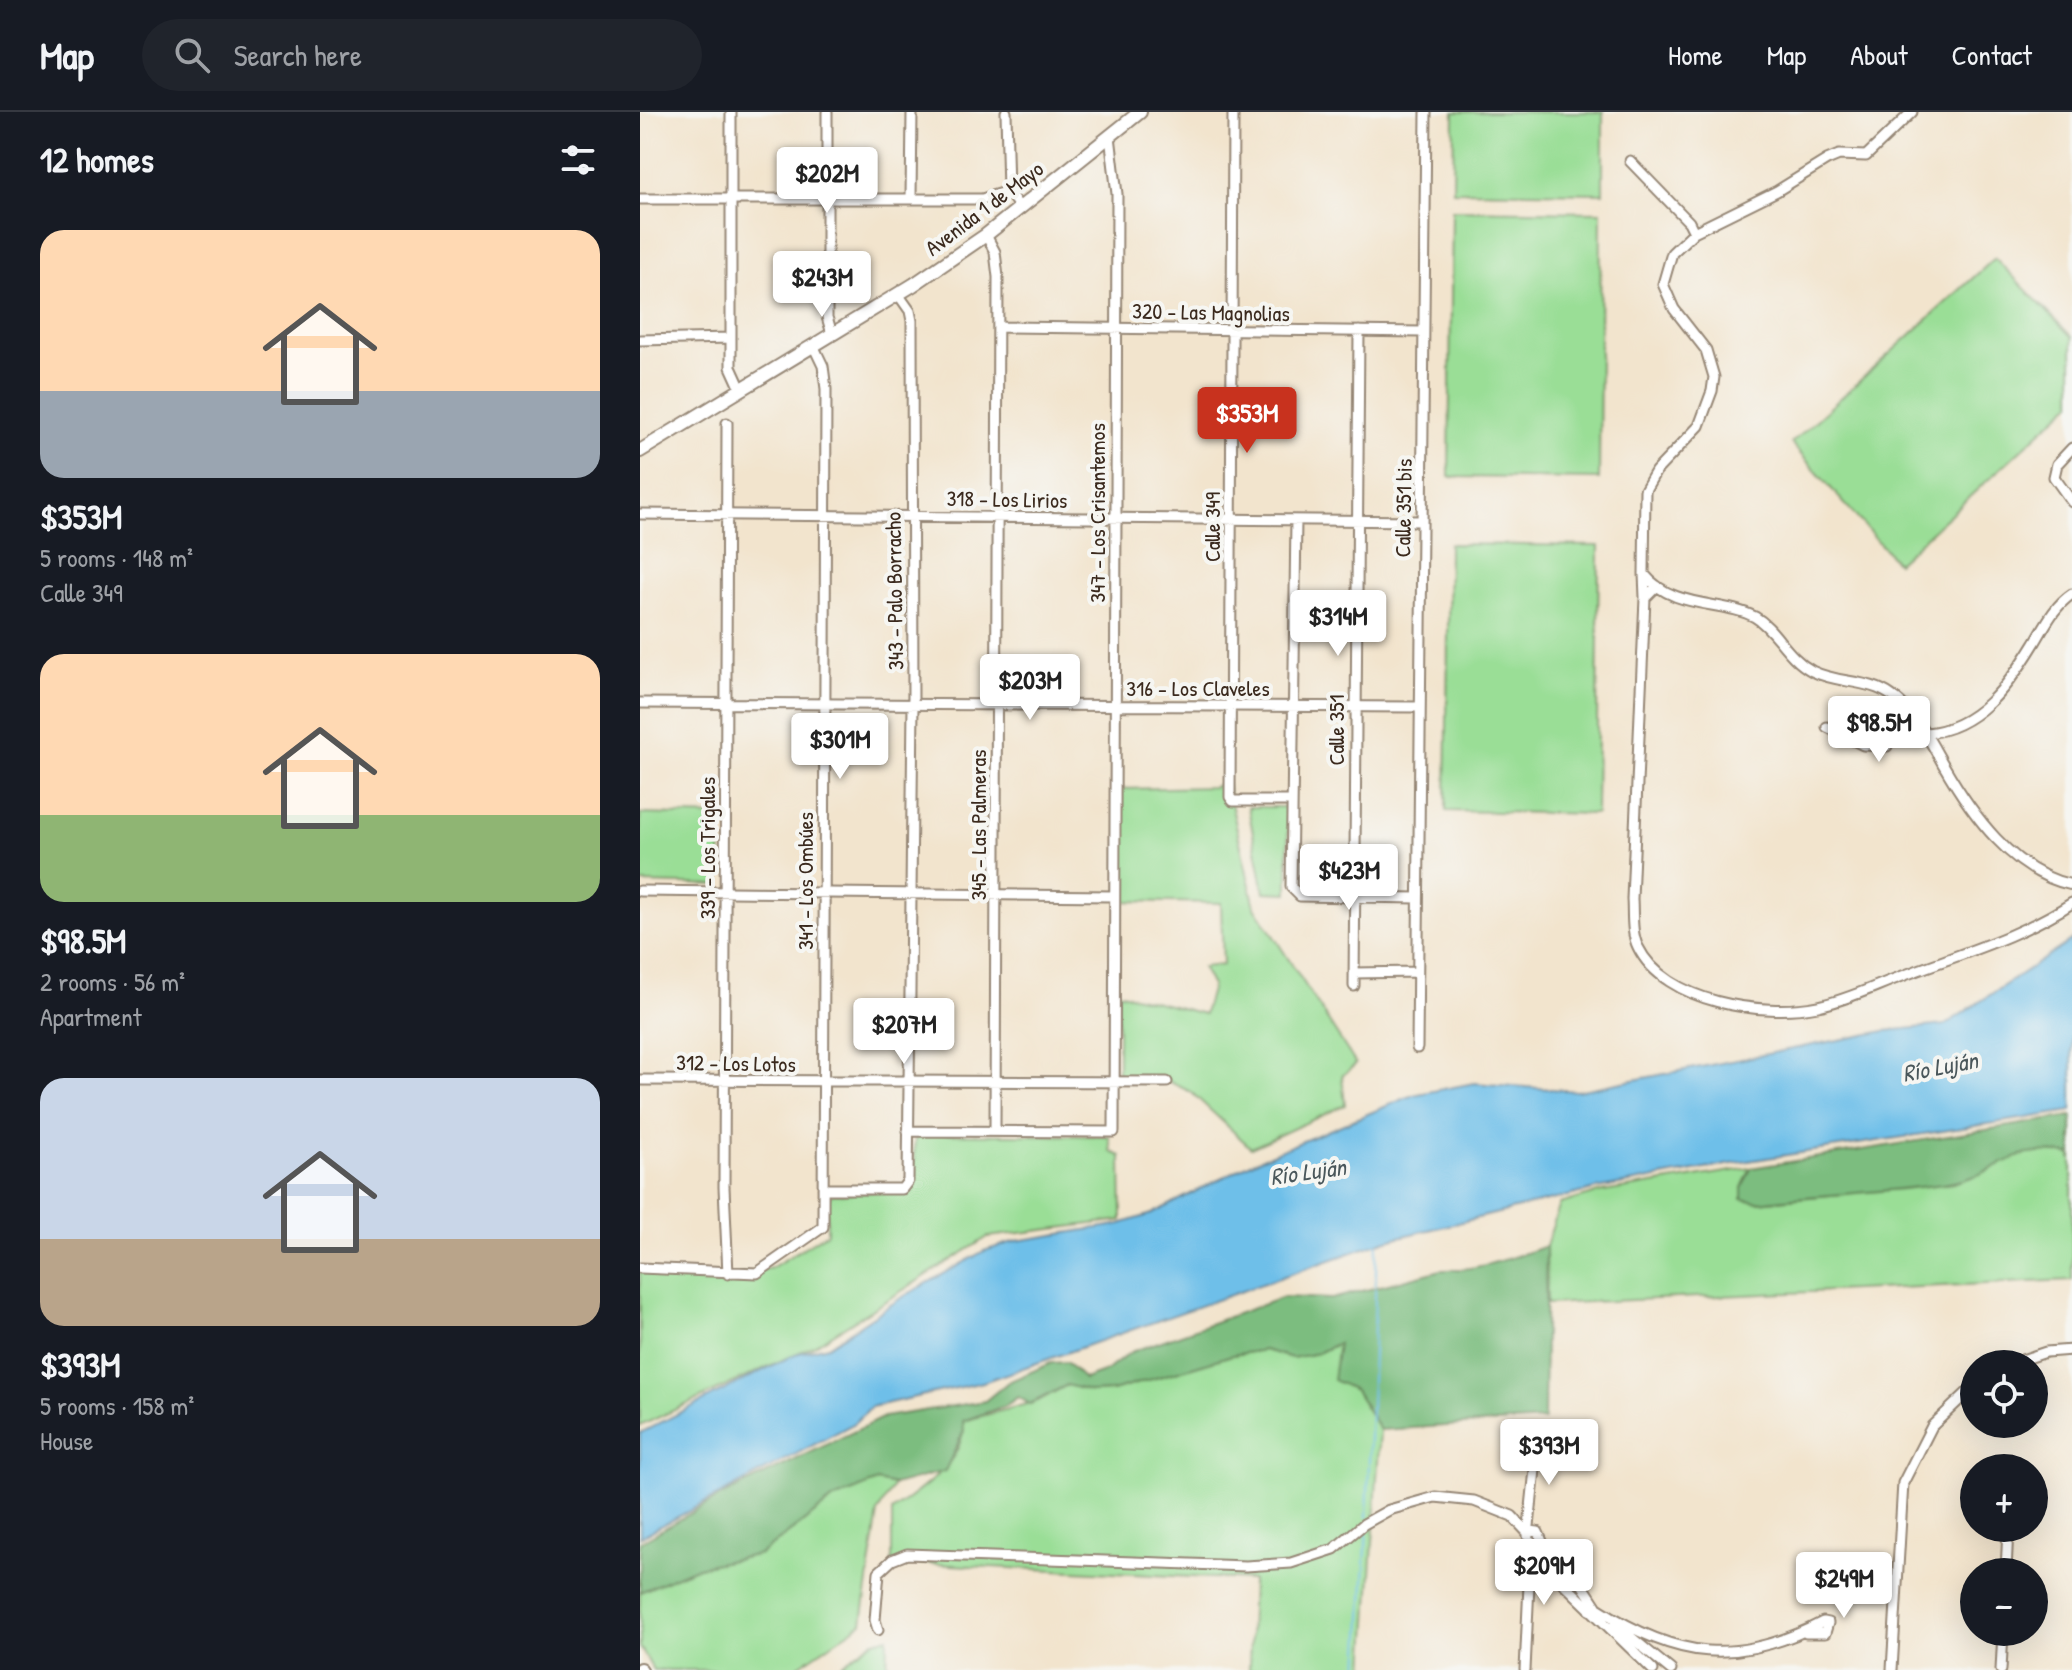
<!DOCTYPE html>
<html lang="en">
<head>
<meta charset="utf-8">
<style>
  body { margin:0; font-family:"Patrick Hand",sans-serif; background:#20242c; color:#f1f3f6; height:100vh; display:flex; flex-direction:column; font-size:30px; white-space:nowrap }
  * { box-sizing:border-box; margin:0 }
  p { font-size:26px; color:#9ea1a6 }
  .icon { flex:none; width:44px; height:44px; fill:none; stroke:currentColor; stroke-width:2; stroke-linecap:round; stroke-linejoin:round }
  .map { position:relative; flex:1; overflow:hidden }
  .side { display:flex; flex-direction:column; background:#171b24; width:640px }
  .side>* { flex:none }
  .tools { position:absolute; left:1320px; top:1238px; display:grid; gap:16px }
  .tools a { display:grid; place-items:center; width:88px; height:88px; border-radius:50%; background:#171b24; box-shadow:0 8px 32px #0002; font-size:40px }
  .price { position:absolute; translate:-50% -68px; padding:0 18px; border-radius:8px; background:#fff; color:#222; font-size:26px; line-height:52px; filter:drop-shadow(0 2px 4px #0008) }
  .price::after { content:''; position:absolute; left:50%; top:48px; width:24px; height:18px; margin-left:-12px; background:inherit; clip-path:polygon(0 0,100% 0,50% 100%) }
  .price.selected { background:#c8321e; color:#fff }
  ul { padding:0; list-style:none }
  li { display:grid; align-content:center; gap:16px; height:424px; padding:0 40px }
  li span { display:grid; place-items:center; height:248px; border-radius:24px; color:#555 }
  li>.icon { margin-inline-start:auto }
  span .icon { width:144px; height:144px; fill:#fffc; stroke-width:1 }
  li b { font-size:34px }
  h2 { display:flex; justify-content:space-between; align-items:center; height:96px; padding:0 40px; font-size:34px }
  header { display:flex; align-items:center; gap:48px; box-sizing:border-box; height:112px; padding:0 40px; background:#171b24; border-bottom:2px solid #363941 }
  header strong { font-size:38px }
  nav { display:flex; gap:44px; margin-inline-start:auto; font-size:28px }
  .search { width:560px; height:72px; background:#20242c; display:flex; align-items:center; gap:20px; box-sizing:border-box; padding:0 28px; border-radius:44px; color:#9ea1a6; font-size:30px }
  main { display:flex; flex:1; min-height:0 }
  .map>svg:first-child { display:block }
</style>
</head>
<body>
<header>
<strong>Map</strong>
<div class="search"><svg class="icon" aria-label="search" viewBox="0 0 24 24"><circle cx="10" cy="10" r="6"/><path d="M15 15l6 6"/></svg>Search here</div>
<nav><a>Home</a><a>Map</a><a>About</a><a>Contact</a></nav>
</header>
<main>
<section class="side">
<h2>12 homes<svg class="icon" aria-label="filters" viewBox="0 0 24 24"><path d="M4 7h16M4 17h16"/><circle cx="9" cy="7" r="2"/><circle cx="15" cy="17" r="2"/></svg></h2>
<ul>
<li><span style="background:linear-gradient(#ffd9b3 65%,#9aa5b1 0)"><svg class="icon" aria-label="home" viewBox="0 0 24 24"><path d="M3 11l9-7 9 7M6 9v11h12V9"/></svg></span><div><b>$353M</b><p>5 rooms · 148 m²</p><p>Calle 349</p></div></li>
<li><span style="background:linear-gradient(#ffd9b3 65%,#8fb573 0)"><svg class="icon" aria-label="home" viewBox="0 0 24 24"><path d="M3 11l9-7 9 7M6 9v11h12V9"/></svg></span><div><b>$98.5M</b><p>2 rooms · 56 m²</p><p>Apartment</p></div></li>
<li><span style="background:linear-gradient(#c9d6e8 65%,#b9a48a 0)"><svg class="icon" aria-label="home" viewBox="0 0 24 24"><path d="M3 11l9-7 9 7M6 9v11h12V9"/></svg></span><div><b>$393M</b><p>5 rooms · 158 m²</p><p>House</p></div></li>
</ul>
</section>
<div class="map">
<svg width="1432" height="1558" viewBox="0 0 1432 1558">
  <rect width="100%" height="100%" fill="#f6f6f2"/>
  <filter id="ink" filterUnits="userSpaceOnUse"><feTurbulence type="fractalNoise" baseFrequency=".0125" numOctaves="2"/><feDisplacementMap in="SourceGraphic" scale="16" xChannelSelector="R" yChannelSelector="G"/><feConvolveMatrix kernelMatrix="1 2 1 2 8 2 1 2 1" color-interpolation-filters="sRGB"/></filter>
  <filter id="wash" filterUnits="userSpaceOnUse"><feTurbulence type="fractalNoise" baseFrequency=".006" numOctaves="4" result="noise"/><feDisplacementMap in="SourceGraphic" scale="32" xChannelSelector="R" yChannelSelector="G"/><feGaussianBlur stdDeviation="1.8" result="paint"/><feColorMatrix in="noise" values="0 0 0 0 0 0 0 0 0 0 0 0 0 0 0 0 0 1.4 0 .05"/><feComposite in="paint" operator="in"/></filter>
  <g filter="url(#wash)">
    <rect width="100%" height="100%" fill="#f2e4cd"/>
    <path fill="#9ade96" stroke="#6a845a" stroke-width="2" d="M 814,0 L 963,0 L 963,81 L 813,79 Z
      M 812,98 L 961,100 L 959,367 L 809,365 Z
      M 1355,146 L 1432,225 L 1432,291 L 1257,451 L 1151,331 Z
      M 809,432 L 959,434 L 956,702 L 806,699 Z
      M 586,670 L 615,795 L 716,952 L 702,964 L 705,993 L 611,1036 L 551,980 L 526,968 L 478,965 L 478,880 L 564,902 L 572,874 L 562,855 L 583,853 L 581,791 L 479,789 L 480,677 L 573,675 Z
      M 608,695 L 648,695 L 648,781 L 624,780 Z
      M 0,702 L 81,704 L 80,773 L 0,771 Z
      M 281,1022 L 469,1024 L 471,1040 L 481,1044 L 482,1108 L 348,1125 L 175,1233 L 0,1314 L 0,1160 L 87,1165 L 131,1156 L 187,1121 L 187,1086 L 194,1082 L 272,1078 L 275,1027 Z
      M 1410,1039 L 1432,1043 L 1432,1168 L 907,1192 L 906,1134 L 920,1092 L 957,1081 L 1111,1056 L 1102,1076 L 1118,1090 L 1314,1071 L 1385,1041 Z
      M 699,1231 L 715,1278 L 740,1318 L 725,1558 L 609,1558 L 612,1468 L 252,1450 L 252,1399 C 280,1377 326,1351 323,1309 L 398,1289 L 427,1273 L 452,1280 L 472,1279 L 592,1243 L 624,1238 L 652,1246 L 678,1241 Z
      M 237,1369 L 254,1373 L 238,1400 L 222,1511 L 153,1558 L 13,1558 L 0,1535 L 0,1480 L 58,1455 L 120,1442 L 194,1387 Z
      M 248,1525 L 247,1558 L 194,1558 L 232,1530 Z"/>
    <path fill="#7bbd7f" stroke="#5b744e" stroke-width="2" d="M 1432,1004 L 1432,1043 C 1370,1031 1360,1063 1309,1071 C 1246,1081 1182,1082 1118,1090 L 1102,1087 L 1102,1076 L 1111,1056 Z
      M 906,1134 L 904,1308 L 740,1318 L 715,1278 L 693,1268 L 698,1231 L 678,1241 L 652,1246 L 624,1238 L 592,1243 L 472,1279 L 452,1280 L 427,1273 L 390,1292 L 378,1285 L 365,1294 L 323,1309 L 324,1319 L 305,1359 L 254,1373 L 237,1369 L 194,1387 L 120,1442 L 58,1455 L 0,1480 L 0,1430 L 87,1381 L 244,1305 L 345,1289 L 368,1270 L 411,1251 L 426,1250 L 444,1267 L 466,1259 L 491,1240 L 644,1185 L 692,1187 L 801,1158 C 837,1159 873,1145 906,1134 Z"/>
    <path fill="#6ebfe9" stroke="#547484" stroke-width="2" d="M 1432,828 L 1432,999 L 1108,1049 L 957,1077 L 747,1128 L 343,1270 L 231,1295 L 213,1312 L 0,1425 L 0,1321 L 155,1242 L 188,1234 L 261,1186 L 344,1139 L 376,1129 L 477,1113 L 512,1102 L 613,1050 L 773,983 L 834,971 L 937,979 L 1245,919 L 1305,913 Z"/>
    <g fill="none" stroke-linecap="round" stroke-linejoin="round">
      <path stroke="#6ebfe9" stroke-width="2" d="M 727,1405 L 737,1132
        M 719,1558 L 727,1415"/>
    </g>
  </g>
  <g filter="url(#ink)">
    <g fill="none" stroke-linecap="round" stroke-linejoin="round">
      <g stroke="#968776" stroke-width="13">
        <path id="street" d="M 91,0 L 91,255 L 101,277
          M 187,0 L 187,205 L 192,222
          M 366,0 L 368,79 L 380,96
          M 593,0 L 590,685 L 593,689 L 651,689
          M 990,49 L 1049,110 L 1054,120
          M 271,86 L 272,0
          M 0,87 L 342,87 L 368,79
          M 346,123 L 355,140 L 358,165 L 355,1018
          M 358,215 L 783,220
          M 0,228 L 91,226
          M 87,311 L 84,1075 L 88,1162
          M 1432,336 L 1417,352 L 1414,365 L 1432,390
          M 0,402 L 781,409
          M 656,408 L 651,775 L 660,784 L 777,786
          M 1004,462 L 1005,378 L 1016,359 L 1059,314 L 1072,279 L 1074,265 L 1066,238 L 1034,197 L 1023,172 L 1032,141 L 1054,120 L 1137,79 L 1187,48 L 1199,43 L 1226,44 L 1272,0
          M 1017,474 L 1005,486 L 992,787 C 993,802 991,821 998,835 C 1025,891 1123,905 1178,894 C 1208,888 1237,873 1265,863 C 1320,842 1382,824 1432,791
          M 1005,485 L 1004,462 C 1033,498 1083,488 1115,505 C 1136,517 1146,545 1172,559 C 1198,572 1229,567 1252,584 C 1276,601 1289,627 1303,652 C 1331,701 1373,761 1432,773
          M 0,591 L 780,595
          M 1187,615 L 1223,633 L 1247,634 L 1256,607 L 1266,595
          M 1286,621 C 1337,617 1369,573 1394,532 C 1405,514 1414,494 1432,482
          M 0,779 L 473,784
          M 714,861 L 777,860
          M 714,874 L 719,219
          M 777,936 L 786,0
          M 0,968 L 527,970
          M 268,1019 L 474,1020 L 477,82 L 470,24
          M 183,1077 L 262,1077 L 268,1069 L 273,592 L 272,209 L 270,199 L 258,182
          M 0,1156 L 117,1161 L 183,1115 L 186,277 L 183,254 L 173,233
          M 1370,1252 L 1406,1240 L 1432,1238
          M 1369,1347 L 1370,1356
          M 890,1419 L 898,1420 L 918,1466 L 1013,1558
          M 888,1424 L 898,1329
          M 902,1433 L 927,1449 L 958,1497
          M 1366,1460 L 1368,1416
          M 950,1498 L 956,1495 C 1036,1547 1097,1555 1183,1510 L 1188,1511 L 1185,1521 L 1166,1521
          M 975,1512 L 1031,1558
          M 238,1518 L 235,1508 L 239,1460 L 252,1448 L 267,1442 L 606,1454 L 651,1451 L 694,1437 L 724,1412 L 749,1398 L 795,1385 L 834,1389 L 872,1404 L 888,1421
          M 885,1558 L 891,1430
          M 1252,1558 L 1263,1371 L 1292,1314 L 1334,1274
          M 1361,1558 L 1363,1520"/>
      </g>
      <g stroke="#968776" stroke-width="16">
        <path id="secondary" d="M 0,339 L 273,173 L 346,123 L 500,0
          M 0,1557 L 1,1558"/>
      </g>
      <use href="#street" stroke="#fff" stroke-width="9"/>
      <use href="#secondary" stroke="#fff" stroke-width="12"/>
    </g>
  </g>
  <g text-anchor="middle" stroke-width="8" stroke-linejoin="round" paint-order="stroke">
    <g font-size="22" fill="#3b2a1e" stroke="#f6f6f2">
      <text transform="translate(344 96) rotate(-37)" y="8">Avenida 1 de Mayo</text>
      <text transform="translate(571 200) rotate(1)" y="8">320 - Las Magnolias</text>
      <text transform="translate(367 387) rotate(1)" y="8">318 - Los Lirios</text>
      <text transform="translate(763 396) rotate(-89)" y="8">Calle 351 bis</text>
      <text transform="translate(457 401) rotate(-90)" y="8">347 - Los Crisantemos</text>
      <text transform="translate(572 415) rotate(-90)" y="8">Calle 349</text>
      <text transform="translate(254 479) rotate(-91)" y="8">343 - Palo Borracho</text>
      <text x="558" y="584">316 - Los Claveles</text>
      <text transform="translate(696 618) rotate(-90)" y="8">Calle 351</text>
      <text transform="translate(338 713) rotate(-90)" y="8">345 - Las Palmeras</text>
      <text transform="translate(67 736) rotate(-90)" y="8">339 - Los Trigales</text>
      <text transform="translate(165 769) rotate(-90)" y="8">341 - Los Ombúes</text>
      <text transform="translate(96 951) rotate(1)" y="8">312 - Los Lotos</text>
    </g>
    <g font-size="24" font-style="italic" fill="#4a575b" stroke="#f6f6f2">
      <text transform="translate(1300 955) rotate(-11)" y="8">Río Luján</text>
      <text transform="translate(668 1060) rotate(-8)" y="8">Río Luján</text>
    </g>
  </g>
</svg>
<div class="tools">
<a><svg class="icon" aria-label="locate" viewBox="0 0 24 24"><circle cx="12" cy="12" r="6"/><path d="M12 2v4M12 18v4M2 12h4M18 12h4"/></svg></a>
<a>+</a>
<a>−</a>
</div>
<b class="price" style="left:187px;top:103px">$202M</b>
<b class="price" style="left:182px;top:207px">$243M</b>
<b class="price selected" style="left:607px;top:343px">$353M</b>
<b class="price" style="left:698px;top:546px">$314M</b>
<b class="price" style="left:390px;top:610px">$203M</b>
<b class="price" style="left:1239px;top:652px">$98.5M</b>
<b class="price" style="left:200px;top:669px">$301M</b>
<b class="price" style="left:709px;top:800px">$423M</b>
<b class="price" style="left:264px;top:954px">$207M</b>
<b class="price" style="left:909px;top:1375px">$393M</b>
<b class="price" style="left:904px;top:1495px">$209M</b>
<b class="price" style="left:1204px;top:1508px">$249M</b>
</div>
</main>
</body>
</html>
